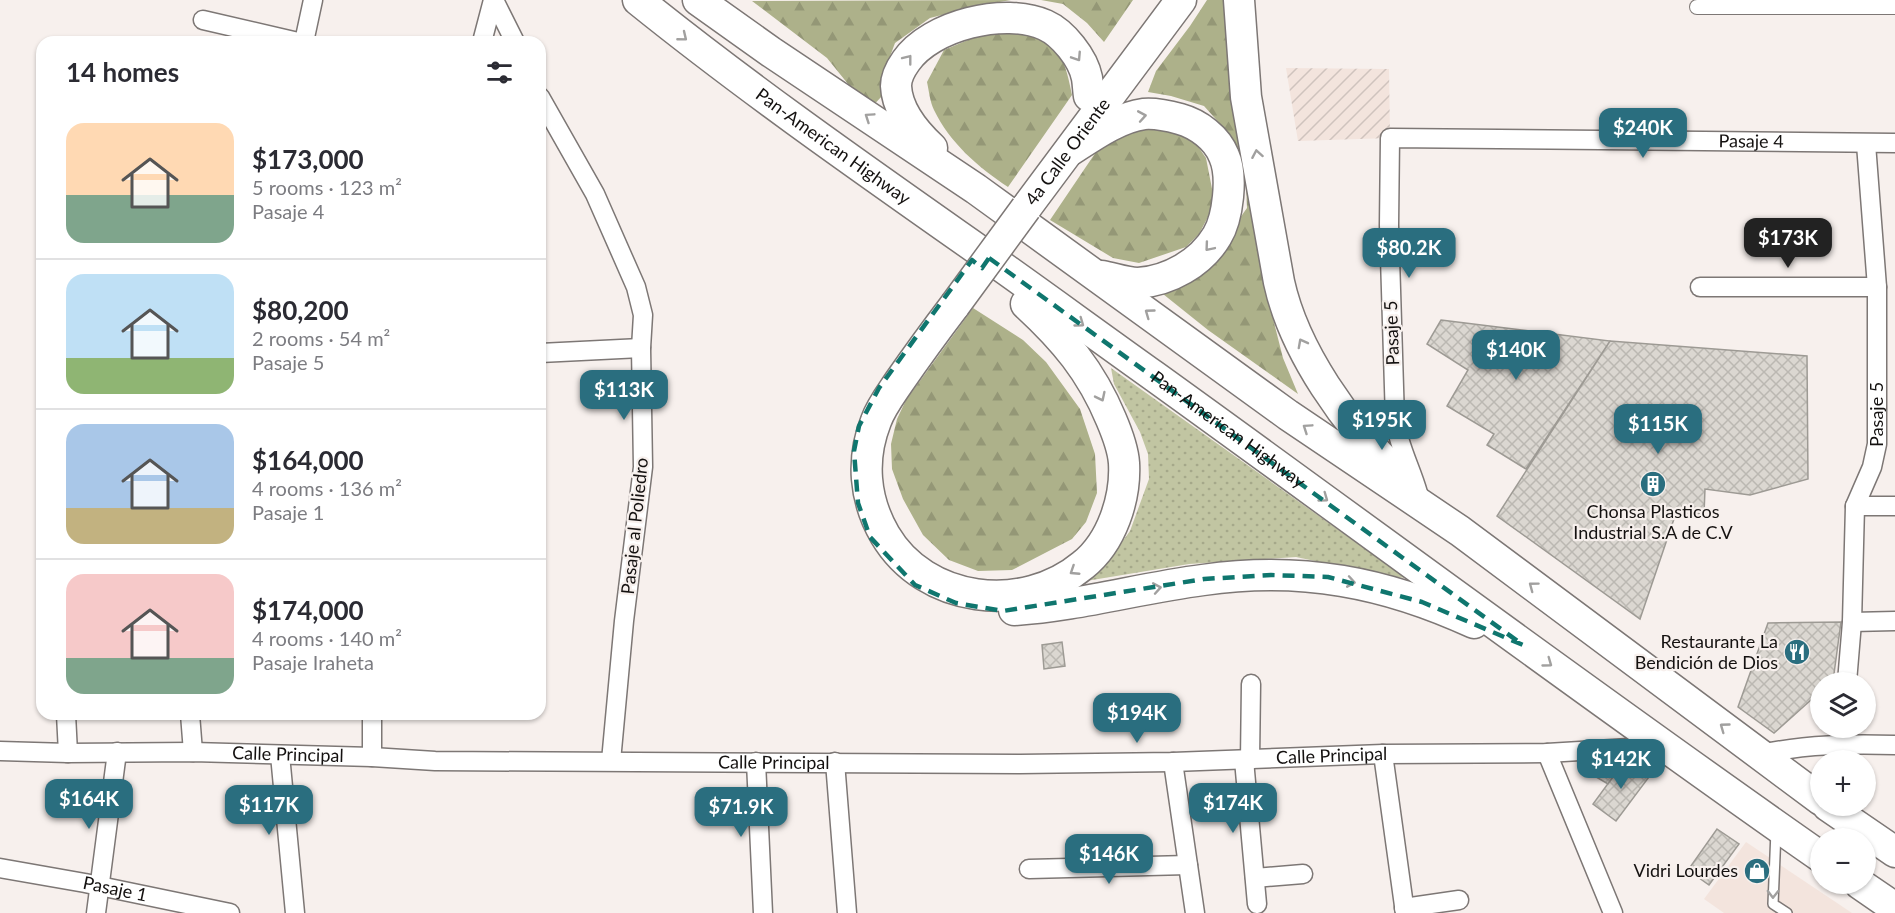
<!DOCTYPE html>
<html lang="en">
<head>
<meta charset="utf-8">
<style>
  body { margin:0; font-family:Lato,sans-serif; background:#f2f2f3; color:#2b2b33; height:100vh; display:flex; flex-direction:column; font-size:22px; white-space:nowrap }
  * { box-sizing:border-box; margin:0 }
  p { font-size:20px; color:#7c7c81 }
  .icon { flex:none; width:33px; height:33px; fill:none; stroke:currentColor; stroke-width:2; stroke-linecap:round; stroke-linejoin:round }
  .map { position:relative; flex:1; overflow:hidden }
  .drawer { position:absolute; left:36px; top:36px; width:510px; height:684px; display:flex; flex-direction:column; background:#fff; border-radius:18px; box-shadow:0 2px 4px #0004 }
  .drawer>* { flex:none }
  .buttons { position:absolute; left:1810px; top:672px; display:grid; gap:12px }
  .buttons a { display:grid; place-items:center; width:66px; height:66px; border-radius:50%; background:#fff; box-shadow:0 2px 4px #0004; font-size:30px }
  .price { position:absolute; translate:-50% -51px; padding:0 14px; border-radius:12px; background:#2a6e7f; color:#fff; font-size:20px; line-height:39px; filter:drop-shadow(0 2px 3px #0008) }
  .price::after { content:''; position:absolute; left:50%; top:36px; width:18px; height:14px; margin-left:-9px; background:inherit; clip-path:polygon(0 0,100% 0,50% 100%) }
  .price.selected { background:#222; color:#fff }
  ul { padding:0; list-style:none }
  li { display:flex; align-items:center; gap:18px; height:150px; padding:0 30px }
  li+li { border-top:2px solid #e1e1e2 }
  li span { display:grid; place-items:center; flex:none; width:168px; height:120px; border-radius:18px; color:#555 }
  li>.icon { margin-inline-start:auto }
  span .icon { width:72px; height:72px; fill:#fffc; stroke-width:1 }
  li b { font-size:26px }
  h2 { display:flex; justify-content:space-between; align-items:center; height:72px; padding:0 30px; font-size:26px }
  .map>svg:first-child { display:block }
</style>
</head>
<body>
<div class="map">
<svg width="1895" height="913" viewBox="0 0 1895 913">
  <defs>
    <pattern id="industrial-furrows" width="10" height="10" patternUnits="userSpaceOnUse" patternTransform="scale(1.5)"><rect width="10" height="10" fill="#f3e4dd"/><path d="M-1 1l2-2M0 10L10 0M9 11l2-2" fill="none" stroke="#cfc3bd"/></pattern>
    <pattern id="grass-dots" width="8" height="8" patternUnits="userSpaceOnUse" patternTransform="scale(1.5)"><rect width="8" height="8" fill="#c1c5a2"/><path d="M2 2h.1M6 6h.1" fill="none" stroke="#a5a88a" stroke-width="1.8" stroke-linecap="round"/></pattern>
    <pattern id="forest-firs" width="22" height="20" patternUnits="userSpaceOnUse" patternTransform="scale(1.5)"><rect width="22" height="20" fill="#adb18a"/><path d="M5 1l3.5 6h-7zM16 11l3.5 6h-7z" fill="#949776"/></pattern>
    <pattern id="building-cross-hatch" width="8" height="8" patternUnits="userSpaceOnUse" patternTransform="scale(1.5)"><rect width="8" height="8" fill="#dbd7d1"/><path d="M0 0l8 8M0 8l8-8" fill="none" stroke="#bbb8b2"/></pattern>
  </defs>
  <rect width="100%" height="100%" fill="#f7f0ed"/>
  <path fill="#f3e4dd" d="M 1746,842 L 1852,913 L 1724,913 L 1704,899 Z"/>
  <path fill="url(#industrial-furrows)" d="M 1286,68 L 1389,69 L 1390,138 L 1298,141 Z"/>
  <path fill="url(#grass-dots)" d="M 1111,368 L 1406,578 L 1381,575 L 1296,557 L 1189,564 L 1080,582 L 1114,553 L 1130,531 L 1149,479 L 1148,454 L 1140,432 L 1114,384 Z"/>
  <path fill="url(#forest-firs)" d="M 1011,0 L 977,6 L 930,18 L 895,43 L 885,70 L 882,96 L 869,110 L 827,58 L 752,1 Z
    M 1041,0 L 1133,0 L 1104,42 L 1087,23 L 1063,4 Z
    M 1207,0 L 1229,0 L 1268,299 L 1283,358 L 1298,394 L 1208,330 L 1163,294 L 1208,263 L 1247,208 L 1246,184 L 1242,159 L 1230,135 L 1204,106 L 1171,96 L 1148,92 L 1156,71 L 1190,26 Z
    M 999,27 C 1008,29 1020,28 1028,32 C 1061,44 1066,64 1072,95 L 1008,187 C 978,167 950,143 934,110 C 930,102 929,91 927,82 L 944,50 Z
    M 1140,129 L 1170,131 L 1184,136 L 1197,145 L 1206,158 L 1214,199 L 1209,215 L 1199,234 L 1186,247 L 1139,263 L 1113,258 L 1050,220 L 1100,146 Z
    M 973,308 L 1023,340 L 1046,362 L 1080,409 L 1095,454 L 1097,493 L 1086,522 L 1072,539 L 1012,570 L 978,571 L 949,560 L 923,535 L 903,499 L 892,469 L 891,444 L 897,419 L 906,400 Z"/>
  <path fill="url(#building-cross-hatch)" stroke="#9d9a94" stroke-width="1.5" d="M 1441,320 L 1610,341 L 1526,469 L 1487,445 L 1494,434 L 1447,406 L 1468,370 L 1427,344 Z
    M 1610,341 L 1807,356 L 1808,479 L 1750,495 L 1705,489 L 1704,514 L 1676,513 L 1640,619 L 1497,516 Z
    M 1841,622 L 1833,681 L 1831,682 L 1821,682 L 1821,691 L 1774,733 L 1738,707 L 1768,623 Z
    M 1062,642 L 1065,666 L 1044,669 L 1042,645 Z
    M 1612,758 L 1626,759 L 1608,784 L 1581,768 L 1589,760 Z
    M 1626,759 L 1649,777 L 1616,821 L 1593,804 Z
    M 1717,829 L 1739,844 L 1709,885 L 1688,870 Z"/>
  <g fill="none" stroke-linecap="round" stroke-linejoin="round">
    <g stroke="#7d7775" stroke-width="12">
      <path id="service" d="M 1776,831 L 1773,904 L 1787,913"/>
    </g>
    <g stroke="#7d7775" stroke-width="16">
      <path id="pedestrian" d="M 1697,7 L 1895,7"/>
    </g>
    <g stroke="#7d7775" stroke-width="21">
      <g id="minor">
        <path d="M 494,0 L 515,42"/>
        <path d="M 203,20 L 298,42"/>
        <path d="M 304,42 L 313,0"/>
        <path d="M 482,42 L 493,0"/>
        <path d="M 540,97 L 595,194 L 636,287 L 643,315 L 641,348 L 643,467 L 624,621 L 611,761"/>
        <path d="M 1700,287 L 1877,287"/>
        <path d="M 540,353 L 641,348"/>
        <path id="s1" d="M 1418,493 C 1411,468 1398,445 1395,420 L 1389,225 L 1390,138 L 1895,143"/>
        <path d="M 1855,506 L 1895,506"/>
        <path d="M 1852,622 L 1895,621"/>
        <path id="s2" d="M 1847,682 L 1852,622 L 1855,506 L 1872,467 L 1877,444 L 1877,287 L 1866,144"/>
        <path d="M 66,714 L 68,753"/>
        <path d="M 190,714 L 193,752"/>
        <path d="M 372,714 L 372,757"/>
        <path id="s3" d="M 0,751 L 68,753 L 193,752 L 372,757 L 435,761 L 1020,764 L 1173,762 L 1383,754 L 1547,753 L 1662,746"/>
        <path d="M 1547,753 L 1613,913"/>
        <path d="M 1383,754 L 1405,913"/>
        <path d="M 1762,754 C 1806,744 1850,744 1895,745"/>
        <path d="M 280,755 L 295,913"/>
        <path d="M 1244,760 L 1257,904"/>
        <path d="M 1250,760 L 1251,684"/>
        <path d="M 756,762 L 763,913"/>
        <path d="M 835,762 L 847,913"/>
        <path d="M 1173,762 L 1195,913"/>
        <path id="s4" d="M 0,868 L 85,883 L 230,913"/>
        <path d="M 1029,869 L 1188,865"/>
        <path d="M 1255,878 L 1303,874"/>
        <path d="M 1404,908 L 1459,900"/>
        <path d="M 96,913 L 117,752"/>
      </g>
    </g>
    <g stroke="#7d7775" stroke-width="33">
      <g id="trunk">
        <path id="s5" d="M 638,0 C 741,83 849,159 957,235 C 1023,281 1088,329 1154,376 C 1376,536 1596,700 1821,857"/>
        <path d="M 698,0 L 771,52 L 976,189 L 1288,415 L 1460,531 L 1821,800"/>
        <path d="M 1239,0 L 1246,97 L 1279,282 C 1294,351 1347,426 1398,474"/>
        <path d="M 932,148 C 915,132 897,110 896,86 C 896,77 901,68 906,61 C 931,25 1005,7 1045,25 C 1063,33 1083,58 1087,78 C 1088,84 1088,90 1089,96"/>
        <path d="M 1071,150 C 1091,137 1119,117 1144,114 C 1156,113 1169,116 1180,119 C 1198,124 1217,138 1224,156 C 1233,176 1228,218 1217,236 C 1201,263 1169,281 1138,283 C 1127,283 1113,278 1102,276"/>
        <path id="s6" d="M 1026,208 L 1181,0"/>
        <path d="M 955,305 C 936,330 917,356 899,382 C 891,394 881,407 876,421 C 861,459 864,499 885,535 C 925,603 1023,615 1083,565 C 1112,542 1126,498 1124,463 C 1123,448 1117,433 1111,419 C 1091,371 1064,339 1026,304"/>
        <path d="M 1014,610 C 1078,606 1140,588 1203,580 C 1301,566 1385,582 1474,623"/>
        <path d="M 1828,806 L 1895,852"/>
        <path d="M 1860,884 L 1895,908"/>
      </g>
    </g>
    <use href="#service" stroke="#fff" stroke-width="9"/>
    <use href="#pedestrian" stroke="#fff" stroke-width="14"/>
    <use href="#minor" stroke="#fff" stroke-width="18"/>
    <use href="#trunk" stroke="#fff" stroke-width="30"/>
    <g stroke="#7d7775" stroke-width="33" stroke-linecap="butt">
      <path id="trunk-bridge" d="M 955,305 L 1026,208"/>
    </g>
    <use href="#trunk-bridge" stroke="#fff" stroke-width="30"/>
  </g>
  <defs><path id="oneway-chevron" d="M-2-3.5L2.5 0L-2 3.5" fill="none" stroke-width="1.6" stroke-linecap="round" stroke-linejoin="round" transform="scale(1.5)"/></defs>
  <g stroke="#a1a09f">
    <use href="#oneway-chevron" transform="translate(683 37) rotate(39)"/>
    <use href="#oneway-chevron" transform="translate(1077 57) rotate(57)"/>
    <use href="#oneway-chevron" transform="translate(908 59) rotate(-52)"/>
    <use href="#oneway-chevron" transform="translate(1142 116) rotate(-10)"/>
    <use href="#oneway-chevron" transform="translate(869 117) rotate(-146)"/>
    <use href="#oneway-chevron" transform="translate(1257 154) rotate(-100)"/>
    <use href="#oneway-chevron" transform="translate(1209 247) rotate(130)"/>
    <use href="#oneway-chevron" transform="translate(1149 313) rotate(-144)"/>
    <use href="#oneway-chevron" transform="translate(1080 323) rotate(36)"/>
    <use href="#oneway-chevron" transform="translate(1302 343) rotate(-118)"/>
    <use href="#oneway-chevron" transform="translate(1101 397) rotate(64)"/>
    <use href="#oneway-chevron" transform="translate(1307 428) rotate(-146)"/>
    <use href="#oneway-chevron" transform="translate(1324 498) rotate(36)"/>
    <use href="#oneway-chevron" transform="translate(1074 571) rotate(147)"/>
    <use href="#oneway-chevron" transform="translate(1351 582) rotate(10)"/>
    <use href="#oneway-chevron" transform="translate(1533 586) rotate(-143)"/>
    <use href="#oneway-chevron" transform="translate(1157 588) rotate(-10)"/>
    <use href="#oneway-chevron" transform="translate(1548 663) rotate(36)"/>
    <use href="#oneway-chevron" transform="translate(1724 727) rotate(-144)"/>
    <use href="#oneway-chevron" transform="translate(1773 894) rotate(91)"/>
  </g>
  <path fill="none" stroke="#0f766e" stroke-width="4.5" stroke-dasharray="12 8" stroke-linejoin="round" d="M 989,258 L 1523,645 L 1422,602 L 1328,577 L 1271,575 L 1204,579 L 1003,611 L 956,603 L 915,585 L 870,537 L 858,503 L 854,451 L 859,426 L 879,388 L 972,260 L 982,268 Z"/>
  <defs>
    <g id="building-disc" transform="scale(1.35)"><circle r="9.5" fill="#2a6e7f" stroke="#f7f0ed"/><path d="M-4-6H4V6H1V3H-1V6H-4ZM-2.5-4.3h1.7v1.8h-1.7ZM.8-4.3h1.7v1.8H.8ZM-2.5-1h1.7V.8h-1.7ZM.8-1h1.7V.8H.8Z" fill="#fff"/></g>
    <g id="restaurant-disc" transform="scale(1.35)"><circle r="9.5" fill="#2a6e7f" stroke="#f7f0ed"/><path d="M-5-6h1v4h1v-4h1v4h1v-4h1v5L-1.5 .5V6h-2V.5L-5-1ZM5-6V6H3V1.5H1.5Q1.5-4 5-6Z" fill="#fff"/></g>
    <g id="shop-disc" transform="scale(1.35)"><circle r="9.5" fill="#2a6e7f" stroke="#f7f0ed"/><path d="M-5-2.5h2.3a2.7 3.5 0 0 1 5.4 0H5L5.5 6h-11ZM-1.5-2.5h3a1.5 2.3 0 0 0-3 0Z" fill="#fff"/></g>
  </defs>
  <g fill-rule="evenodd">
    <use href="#building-disc" x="1653" y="484"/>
    <use href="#restaurant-disc" x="1797" y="652"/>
    <use href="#shop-disc" x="1757" y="871"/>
  </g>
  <g text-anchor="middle" stroke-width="4.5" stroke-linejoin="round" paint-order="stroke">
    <g font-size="18" fill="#141110" stroke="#f7f0ed">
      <text dy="6" stroke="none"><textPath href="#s1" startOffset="720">Pasaje 4</textPath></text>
      <text dy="6" stroke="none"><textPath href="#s5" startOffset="244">Pan-American Highway</textPath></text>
      <text dy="6" stroke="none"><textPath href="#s6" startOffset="70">4a Calle Oriente</textPath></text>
      <text transform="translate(1392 333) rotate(-92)" y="6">Pasaje 5</text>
      <text dy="6" stroke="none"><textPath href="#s2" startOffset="272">Pasaje 5</textPath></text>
      <text dy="6" stroke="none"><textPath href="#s5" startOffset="730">Pan-American Highway</textPath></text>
      <text transform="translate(635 526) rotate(-84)" y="6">Pasaje al Poliedro</text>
      <text dy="6" stroke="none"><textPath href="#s3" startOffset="288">Calle Principal</textPath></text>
      <text dy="6" stroke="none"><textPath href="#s3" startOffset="1332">Calle Principal</textPath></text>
      <text dy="6" stroke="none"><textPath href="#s3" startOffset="774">Calle Principal</textPath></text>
      <text dy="6" stroke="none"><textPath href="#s4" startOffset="117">Pasaje 1</textPath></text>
    </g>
    <g font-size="18" fill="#141110" stroke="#f7f0ed" text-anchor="end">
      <text x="1653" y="518" text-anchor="middle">Chonsa Plasticos<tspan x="1653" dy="21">Industrial S.A de C.V</tspan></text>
      <text x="1778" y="648">Restaurante La<tspan x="1778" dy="21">Bendición de Dios</tspan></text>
      <text x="1738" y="877">Vidri Lourdes</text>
    </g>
  </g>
</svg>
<div class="buttons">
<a><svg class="icon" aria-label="layers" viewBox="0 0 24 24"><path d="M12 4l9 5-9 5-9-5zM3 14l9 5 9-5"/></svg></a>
<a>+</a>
<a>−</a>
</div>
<b class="price" style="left:1643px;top:159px">$240K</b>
<b class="price selected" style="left:1788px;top:269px">$173K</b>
<b class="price" style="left:1409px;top:279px">$80.2K</b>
<b class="price" style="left:1516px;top:381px">$140K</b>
<b class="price" style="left:624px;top:421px">$113K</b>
<b class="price" style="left:1382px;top:451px">$195K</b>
<b class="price" style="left:1658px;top:455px">$115K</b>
<b class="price" style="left:1137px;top:744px">$194K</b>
<b class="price" style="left:1621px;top:790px">$142K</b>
<b class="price" style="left:89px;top:830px">$164K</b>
<b class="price" style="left:1233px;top:834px">$174K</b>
<b class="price" style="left:269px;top:836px">$117K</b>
<b class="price" style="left:741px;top:838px">$71.9K</b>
<b class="price" style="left:1109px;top:885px">$146K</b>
<section class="drawer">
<h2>14 homes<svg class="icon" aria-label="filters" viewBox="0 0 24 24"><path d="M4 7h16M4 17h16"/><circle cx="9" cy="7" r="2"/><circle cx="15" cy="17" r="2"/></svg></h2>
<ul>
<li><span style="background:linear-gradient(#ffd9b3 60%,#7fa58c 0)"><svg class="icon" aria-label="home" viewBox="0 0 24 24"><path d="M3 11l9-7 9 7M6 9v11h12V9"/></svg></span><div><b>$173,000</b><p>5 rooms · 123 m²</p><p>Pasaje 4</p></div></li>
<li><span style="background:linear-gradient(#bfe0f5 70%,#8fb573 0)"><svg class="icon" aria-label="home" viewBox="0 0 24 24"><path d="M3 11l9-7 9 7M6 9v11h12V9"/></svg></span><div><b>$80,200</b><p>2 rooms · 54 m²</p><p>Pasaje 5</p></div></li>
<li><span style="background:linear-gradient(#a9c7e8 70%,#c2b280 0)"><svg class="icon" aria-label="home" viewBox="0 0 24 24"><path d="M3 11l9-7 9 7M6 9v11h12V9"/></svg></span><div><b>$164,000</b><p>4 rooms · 136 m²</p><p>Pasaje 1</p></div></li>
<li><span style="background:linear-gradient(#f6c9c9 70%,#7fa58c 0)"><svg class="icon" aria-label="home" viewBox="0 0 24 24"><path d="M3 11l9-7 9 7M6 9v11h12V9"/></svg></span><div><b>$174,000</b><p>4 rooms · 140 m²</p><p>Pasaje Iraheta</p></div></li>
</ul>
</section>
</div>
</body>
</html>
